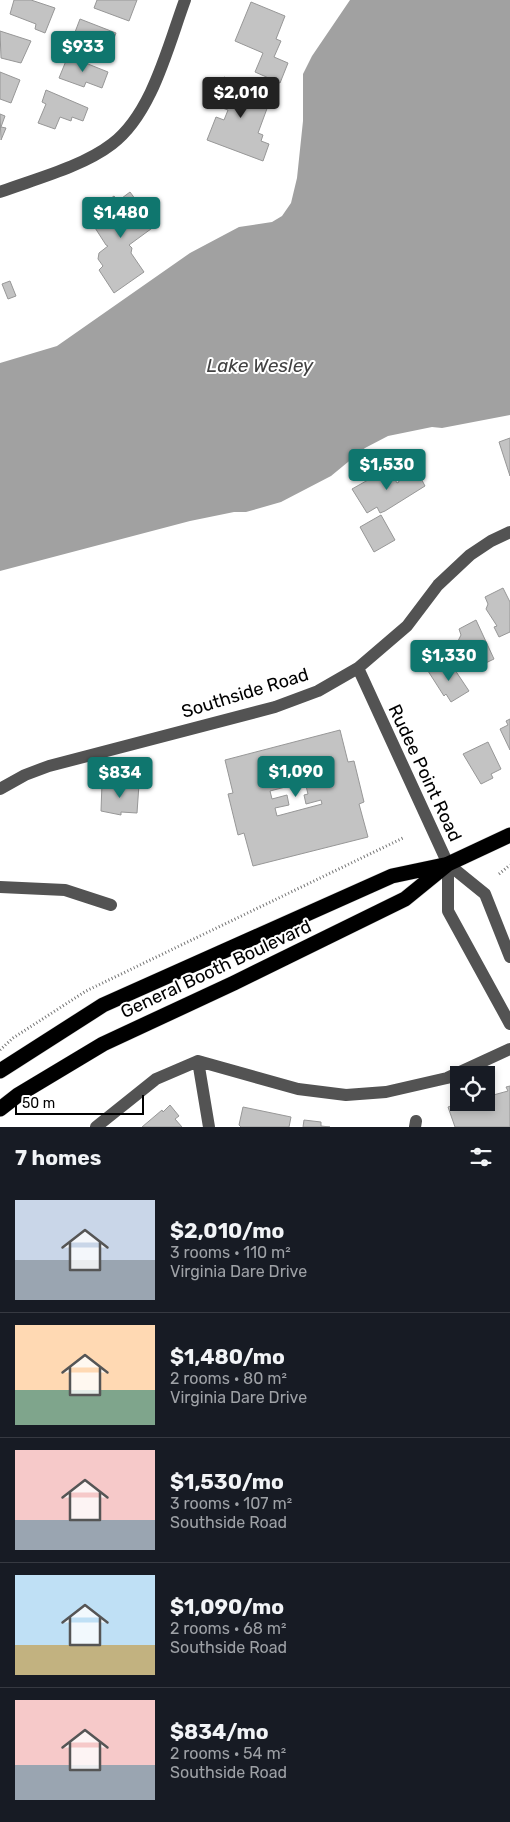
<!DOCTYPE html>
<html lang="en">
<head>
<meta charset="utf-8">
<style>
  body { margin:0; font-family:Rubik,sans-serif; background:#242831; color:#f1f3f6; height:100vh; display:flex; flex-direction:column; font-size:19px; white-space:nowrap }
  * { box-sizing:border-box; margin:0 }
  p { font-size:16px; color:#9ea1a6 }
  .icon { flex:none; width:28px; height:28px; fill:none; stroke:currentColor; stroke-width:2; stroke-linecap:round; stroke-linejoin:round }
  .map { position:relative; height:1127px; overflow:hidden }
  .sheet { display:flex; flex-direction:column; background:#171b24; flex:1 }
  .sheet>* { flex:none }
  .buttons { position:absolute; left:450px; top:1066px; display:grid; gap:10px }
  .buttons a { display:grid; place-items:center; width:45px; height:45px; border-radius:0px; background:#171b24; box-shadow:0 2px 8px #0003; font-size:25px }
  .scale { position:absolute; left:15px; bottom:12px; width:129px; box-sizing:border-box; padding-left:5px; border:2px solid #000; border-top:0; font-size:14px; line-height:18px; white-space:nowrap; color:#000; -webkit-text-stroke:4px #fff; paint-order:stroke }
  .price { position:absolute; translate:-50% -42px; padding:0 11px; border-radius:5px; background:#0f766e; color:#fff; font-size:16px; line-height:32px; filter:drop-shadow(0 1px 2px #0008) }
  .price::after { content:''; position:absolute; left:50%; top:30px; width:15px; height:11px; margin-left:-8px; background:inherit; clip-path:polygon(0 0,100% 0,50% 100%) }
  .price.on { background:#222; color:#fff }
  ul { padding:0; list-style:none }
  li { display:flex; align-items:center; gap:15px; height:125px; padding:0 15px }
  li+li { border-top:1px solid #363941 }
  li span { display:grid; place-items:center; flex:none; width:140px; height:100px; border-radius:0px; color:#555 }
  li>.icon { margin-inline-start:auto }
  span .icon { width:60px; height:60px; fill:#fffc; stroke-width:1 }
  li b { font-size:21px }
  h2 { display:flex; justify-content:space-between; align-items:center; height:60px; padding:0 15px; font-size:21px }
  .map>svg:first-child { display:block }
</style>
</head>
<body>
<div class="map">
<svg width="510" height="1127" viewBox="0 0 510 1127">
  <rect width="100%" height="100%" fill="#fff"/>
  <path fill="#a1a1a1" d="M 350,0 L 510,0 L 510,415 L 442,428 L 432,427 L 388,436 L 365,448 L 331,476 L 281,502 L 246,512 L 234,512 L 190,521 L 0,571 L 0,363 L 57,346 L 190,253 L 239,227 L 272,222 L 282,216 L 291,203 L 297,178 L 303,121 L 303,74 L 312,56 Z"/>
  <path fill="#c3c3c3" stroke="#979797" fill-rule="evenodd" d="M 14,0 L 31,0 L 55,8 L 45,33 L 35,29 L 36,24 L 10,14 Z
    M 97,0 L 137,0 L 129,21 L 94,8 Z
    M 251,2 L 285,16 L 276,39 L 281,41 L 274,57 L 288,63 L 280,83 L 255,72 L 263,53 L 235,41 Z
    M 80,19 L 116,33 L 108,54 L 72,40 Z
    M 0,31 L 31,41 L 21,63 L 1,58 Z
    M 68,56 L 108,72 L 102,88 L 86,82 L 84,87 L 59,78 Z
    M 0,72 L 20,80 L 11,103 L 0,99 Z
    M 224,77 L 272,95 L 258,133 L 263,135 L 261,141 L 269,144 L 263,161 L 207,140 L 216,117 L 224,120 L 228,110 L 214,105 Z
    M 46,90 L 88,108 L 83,121 L 72,117 L 71,121 L 60,117 L 55,129 L 38,123 L 46,104 L 42,102 Z
    M 0,114 L 5,116 L 1,127 L 6,128 L 1,140 Z
    M 130,192 L 155,226 L 129,245 L 132,248 L 131,253 L 144,272 L 114,293 L 99,270 L 103,266 L 98,259 L 99,253 L 108,246 L 106,245 L 90,220 L 102,211 L 99,207 L 114,196 L 118,201 Z
    M 10,281 L 16,296 L 8,299 L 2,284 Z
    M 510,438 L 510,476 L 499,442 Z
    M 390,471 L 397,483 L 399,482 L 398,479 L 410,472 L 411,474 L 417,471 L 425,486 L 385,511 L 380,513 L 377,507 L 367,513 L 352,489 L 375,476 L 377,479 Z
    M 381,515 L 395,540 L 374,552 L 360,527 Z
    M 503,588 L 510,602 L 510,632 L 499,637 L 494,627 L 497,626 L 486,609 L 488,604 L 485,597 Z
    M 476,620 L 494,659 L 471,670 L 464,656 L 467,654 L 458,641 L 461,635 L 459,629 Z
    M 451,664 L 469,691 L 451,702 L 446,694 L 444,696 L 428,671 L 438,665 L 441,670 Z
    M 510,719 L 510,750 L 500,729 L 508,725 L 506,721 Z
    M 340,730 L 348,762 L 354,761 L 364,802 L 359,804 L 368,837 L 253,866 L 244,833 L 238,835 L 228,794 L 233,793 L 225,760 ZM 316,779 L 317,783 L 306,786 L 308,794 L 304,795 L 306,804 L 321,800 L 322,804 L 277,816 L 275,808 L 289,805 L 287,795 L 272,799 L 270,791 Z
    M 488,742 L 501,769 L 491,774 L 493,778 L 481,784 L 463,754 Z
    M 102,783 L 117,784 L 117,788 L 124,789 L 124,784 L 139,784 L 137,813 L 121,812 L 121,815 L 101,811 Z
    M 510,1086 L 510,1127 L 455,1127 L 448,1107 L 461,1102 L 486,1102 L 486,1097 L 508,1091 L 506,1087 Z
    M 170,1105 L 179,1116 L 175,1119 L 182,1127 L 142,1127 L 162,1110 L 163,1112 Z
    M 243,1107 L 291,1117 L 289,1127 L 241,1127 L 239,1125 Z
    M 304,1120 L 321,1122 L 321,1126 L 330,1127 L 303,1127 Z"/>
  <g fill="none" stroke-linecap="round" stroke-linejoin="round">
    <g stroke="#dbdbdb" stroke-width="16">
      <path id="highway" d="M 0,1071 L 103,1005 L 392,876 L 444,865
        M 0,1109 L 18,1095 L 103,1044 L 234,983 L 405,899 L 448,864 L 510,835"/>
    </g>
    <path stroke="#757575" stroke-width="3" stroke-dasharray="1 2.5" stroke-linecap="butt" d="M 499,874 L 510,865
      M 0,1050 L 13,1038 L 86,991 L 403,838"/>
    <path stroke="#535353" stroke-width="12" d="M 0,192 C 35,179 82,167 112,144 C 152,114 168,46 185,0
      M 358,668 L 448,864 L 448,911 L 510,1024
      M 0,789 L 25,775 L 49,766 L 275,707 L 318,691 L 358,668 L 407,626 L 438,585 L 470,555 L 491,541 L 510,532
      M 448,864 L 485,894 L 510,957
      M 0,887 L 65,890 L 111,905
      M 198,1061 L 298,1089 L 346,1095 L 386,1092 L 447,1078 L 510,1049
      M 198,1061 L 209,1127
      M 96,1127 L 156,1079 L 198,1061
      M 415,1127 L 416,1121"/>
    <use href="#highway" stroke="#000" stroke-width="15"/>
  </g>
  <g text-anchor="middle" stroke-width="4" stroke-linejoin="round" paint-order="stroke">
    <g font-size="18" fill="#000" stroke="#fff">
      <text transform="translate(245 693) rotate(-17)" y="6">Southside Road</text>
      <text transform="translate(425 773) rotate(65)" y="6">Rudee Point Road</text>
      <text transform="translate(216 969) rotate(-25)" y="6">General Booth Boulevard</text>
    </g>
    <g font-size="19" font-style="italic" fill="#424242" stroke="#fff">
      <text x="260" y="372">Lake Wesley</text>
    </g>
  </g>
</svg>
<div class="buttons">
<a><svg class="icon" aria-label="locate" viewBox="0 0 24 24"><circle cx="12" cy="12" r="6"/><path d="M12 2v4M12 18v4M2 12h4M18 12h4"/></svg></a>
</div>
<div class="scale">50 m</div>
<b class="price" style="left:83px;top:73px">$933</b>
<b class="price on" style="left:241px;top:119px">$2,010</b>
<b class="price" style="left:121px;top:239px">$1,480</b>
<b class="price" style="left:387px;top:491px">$1,530</b>
<b class="price" style="left:449px;top:682px">$1,330</b>
<b class="price" style="left:296px;top:798px">$1,090</b>
<b class="price" style="left:120px;top:799px">$834</b>
</div>
<section class="sheet">
<h2>7 homes<svg class="icon" aria-label="filters" viewBox="0 0 24 24"><path d="M4 7h16M4 17h16"/><circle cx="9" cy="7" r="2"/><circle cx="15" cy="17" r="2"/></svg></h2>
<ul>
<li><span style="background:linear-gradient(#c9d6e8 60%,#9aa5b1 0)"><svg class="icon" aria-label="home" viewBox="0 0 24 24"><path d="M3 11l9-7 9 7M6 9v11h12V9"/></svg></span><div><b>$2,010/mo</b><p>3 rooms · 110 m²</p><p>Virginia Dare Drive</p></div></li>
<li><span style="background:linear-gradient(#ffd9b3 65%,#7fa58c 0)"><svg class="icon" aria-label="home" viewBox="0 0 24 24"><path d="M3 11l9-7 9 7M6 9v11h12V9"/></svg></span><div><b>$1,480/mo</b><p>2 rooms · 80 m²</p><p>Virginia Dare Drive</p></div></li>
<li><span style="background:linear-gradient(#f6c9c9 70%,#9aa5b1 0)"><svg class="icon" aria-label="home" viewBox="0 0 24 24"><path d="M3 11l9-7 9 7M6 9v11h12V9"/></svg></span><div><b>$1,530/mo</b><p>3 rooms · 107 m²</p><p>Southside Road</p></div></li>
<li><span style="background:linear-gradient(#bfe0f5 70%,#c2b280 0)"><svg class="icon" aria-label="home" viewBox="0 0 24 24"><path d="M3 11l9-7 9 7M6 9v11h12V9"/></svg></span><div><b>$1,090/mo</b><p>2 rooms · 68 m²</p><p>Southside Road</p></div></li>
<li><span style="background:linear-gradient(#f6c9c9 65%,#9aa5b1 0)"><svg class="icon" aria-label="home" viewBox="0 0 24 24"><path d="M3 11l9-7 9 7M6 9v11h12V9"/></svg></span><div><b>$834/mo</b><p>2 rooms · 54 m²</p><p>Southside Road</p></div></li>
</ul>
</section>
</body>
</html>
